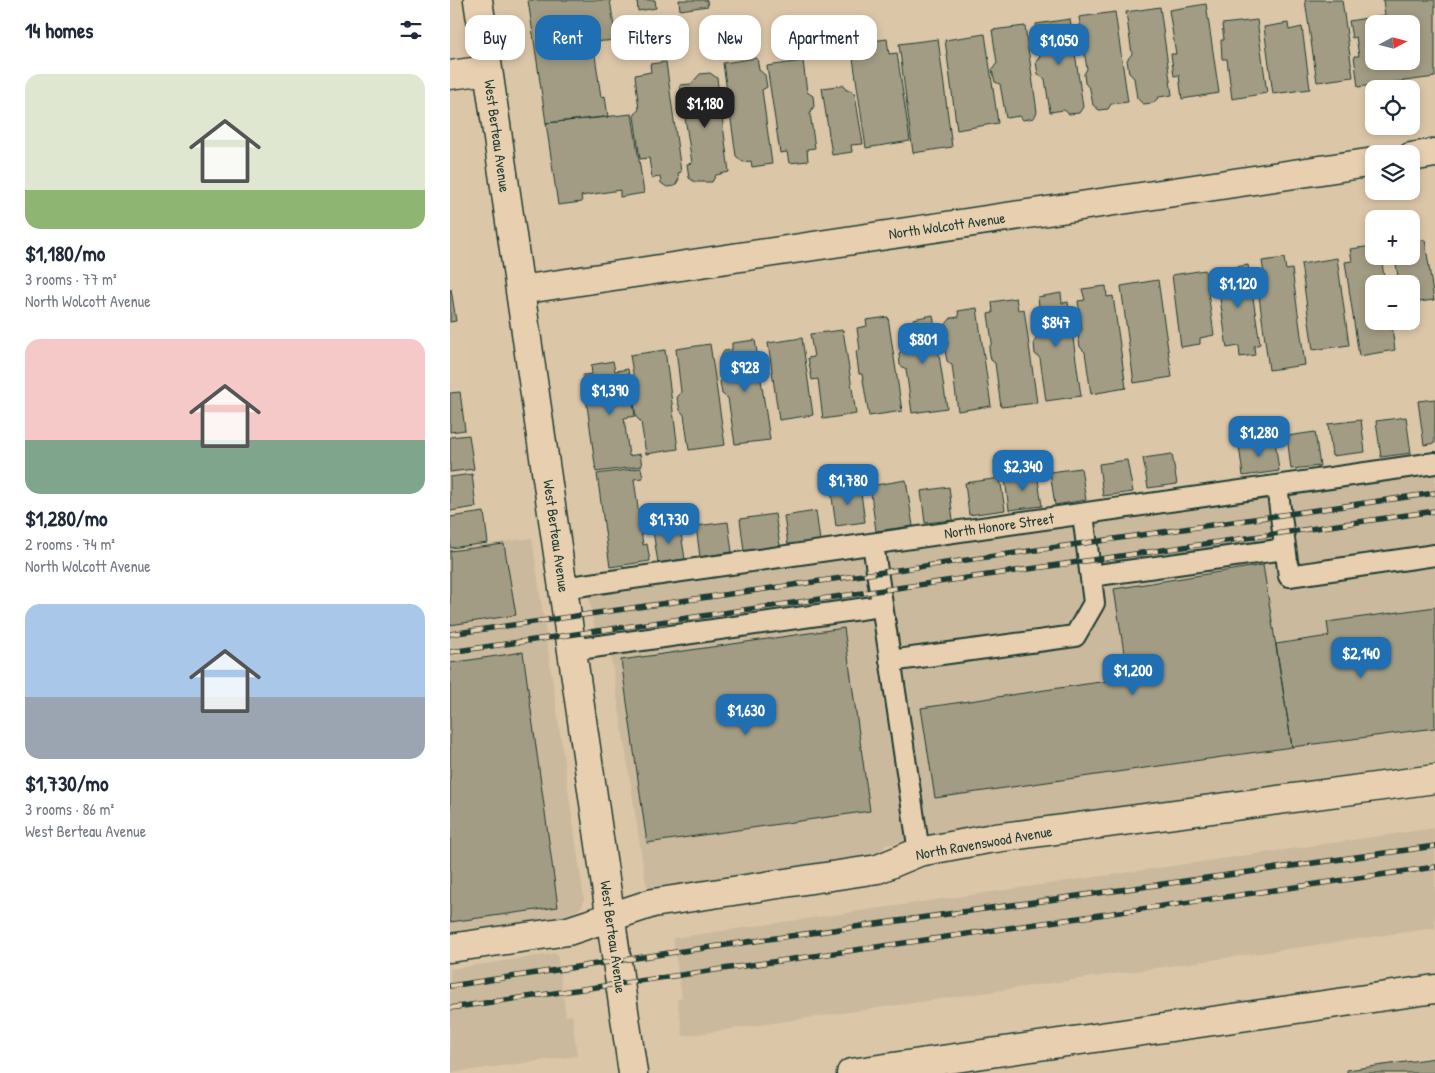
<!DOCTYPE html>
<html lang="en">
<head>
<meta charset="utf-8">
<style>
  body { margin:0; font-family:"Patrick Hand",sans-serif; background:#f2f2f3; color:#1f2937; height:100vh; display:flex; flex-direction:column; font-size:19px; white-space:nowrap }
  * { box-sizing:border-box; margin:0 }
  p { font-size:16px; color:#747a83 }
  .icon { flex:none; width:28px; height:28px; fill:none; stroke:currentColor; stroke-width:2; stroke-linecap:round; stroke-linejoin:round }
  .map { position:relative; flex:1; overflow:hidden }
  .panel { display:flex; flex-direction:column; background:#fff; width:450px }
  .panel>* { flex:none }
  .banner { position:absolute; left:15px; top:15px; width:475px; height:45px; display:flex; gap:10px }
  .needle { width:32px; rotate:83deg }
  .fabs { position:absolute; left:915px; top:15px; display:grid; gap:10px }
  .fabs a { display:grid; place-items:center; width:55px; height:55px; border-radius:10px; background:#fff; box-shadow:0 2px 8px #0003; font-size:25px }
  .price { position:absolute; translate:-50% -42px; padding:0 11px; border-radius:10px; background:#1f6fb2; color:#fff; font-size:16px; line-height:32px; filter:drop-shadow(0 1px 2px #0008) }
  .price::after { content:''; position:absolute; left:50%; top:30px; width:15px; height:11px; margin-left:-8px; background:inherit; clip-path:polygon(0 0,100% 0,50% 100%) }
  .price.current { background:#222; color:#fff }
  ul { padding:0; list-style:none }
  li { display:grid; align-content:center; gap:10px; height:265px; padding:0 25px }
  li span { display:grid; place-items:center; height:155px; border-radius:15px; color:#555 }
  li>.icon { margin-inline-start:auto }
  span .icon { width:90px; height:90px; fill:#fffc; stroke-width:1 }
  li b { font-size:21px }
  h2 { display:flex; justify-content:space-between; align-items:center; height:60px; padding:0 25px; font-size:21px }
  .chip { padding:0 18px; border-radius:15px; background:#fff; box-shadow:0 2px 8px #0003; font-size:18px; line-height:45px }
  .chip.current { background:#1f6fb2; color:#fff }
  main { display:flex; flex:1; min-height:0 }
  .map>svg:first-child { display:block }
</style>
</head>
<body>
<main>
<section class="panel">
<h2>14 homes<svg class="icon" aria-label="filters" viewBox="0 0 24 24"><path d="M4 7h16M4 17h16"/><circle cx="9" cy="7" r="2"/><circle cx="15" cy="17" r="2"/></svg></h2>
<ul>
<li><span style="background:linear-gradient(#dfe7d0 75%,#8fb573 0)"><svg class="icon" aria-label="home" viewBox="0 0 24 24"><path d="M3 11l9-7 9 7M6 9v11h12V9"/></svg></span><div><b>$1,180/mo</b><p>3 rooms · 77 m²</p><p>North Wolcott Avenue</p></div></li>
<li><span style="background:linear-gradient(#f6c9c9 65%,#7fa58c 0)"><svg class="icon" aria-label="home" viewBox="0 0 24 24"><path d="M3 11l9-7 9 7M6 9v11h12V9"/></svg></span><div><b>$1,280/mo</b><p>2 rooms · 74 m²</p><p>North Wolcott Avenue</p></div></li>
<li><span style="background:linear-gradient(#a9c7e8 60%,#9aa5b1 0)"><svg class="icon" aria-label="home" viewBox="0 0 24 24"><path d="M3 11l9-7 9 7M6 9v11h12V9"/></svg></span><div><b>$1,730/mo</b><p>3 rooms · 86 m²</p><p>West Berteau Avenue</p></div></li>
</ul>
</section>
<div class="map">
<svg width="985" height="1073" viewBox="0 0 985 1073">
  <rect width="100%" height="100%" fill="#dcc6a8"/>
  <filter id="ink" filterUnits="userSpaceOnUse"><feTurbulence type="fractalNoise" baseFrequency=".02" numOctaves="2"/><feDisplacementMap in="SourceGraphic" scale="10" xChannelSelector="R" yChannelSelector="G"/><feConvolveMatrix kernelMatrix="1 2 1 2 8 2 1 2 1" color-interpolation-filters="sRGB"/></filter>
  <g filter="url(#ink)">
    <path fill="#cbb99d" d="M 985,463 L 985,764 L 434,845 L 436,857 L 203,892 L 196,884 L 161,657 L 146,638 L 137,585 Z
      M 82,538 L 134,899 L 132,906 L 126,911 L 116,916 L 0,933 L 0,549 Z
      M 985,828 L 985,928 L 233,1036 L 227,999 L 232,998 L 223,938 Z
      M 107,953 L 116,1016 L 122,1015 L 127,1056 L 0,1073 L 0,969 Z"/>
    <path fill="#a29c84" stroke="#1f3d34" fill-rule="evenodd" d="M 78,0 L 160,0 L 166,40 L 143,42 L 151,97 L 155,96 L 158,117 L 96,123 Z
      M 187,0 L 205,0 L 206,8 L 188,11 Z
      M 229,0 L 257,0 L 258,6 L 230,10 Z
      M 855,0 L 892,0 L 903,77 L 867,82 Z
      M 933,0 L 985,0 L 985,77 L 908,87 L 904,56 L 909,56 L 906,37 L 902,38 L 899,21 L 935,15 ZM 924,24 L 961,24 L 961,61 L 924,61 Z
      M 756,4 L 769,93 L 732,99 L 729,75 L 724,76 L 721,54 L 726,54 L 719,10 Z
      M 710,7 L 722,95 L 709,97 L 703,103 L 693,104 L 687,98 L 684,78 L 679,73 L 677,60 L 682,54 L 676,12 Z
      M 665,12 L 678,102 L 661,104 L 658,109 L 649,110 L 643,105 L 640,89 L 635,83 L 634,74 L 637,69 L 629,17 Z
      M 620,19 L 633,107 L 629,113 L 619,114 L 614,110 L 600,112 L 595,79 L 588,74 L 586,62 L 590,56 L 586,24 Z
      M 807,20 L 817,93 L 782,99 L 777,59 L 772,59 L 771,40 L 774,40 L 772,24 Z
      M 838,23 L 839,30 L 852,27 L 860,89 L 823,94 L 814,27 Z
      M 575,26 L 587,112 L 584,118 L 573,120 L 570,116 L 556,118 L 550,84 L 545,82 L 542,70 L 547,63 L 542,30 Z
      M 535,34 L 548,123 L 507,130 L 495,40 Z
      M 437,39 L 439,54 L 447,53 L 460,141 L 416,148 L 401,44 Z
      M 488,39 L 502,147 L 463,153 L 449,44 Z
      M 307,58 L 309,70 L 315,75 L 317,87 L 312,90 L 322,164 L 302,167 L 301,161 L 293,162 L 286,156 L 273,63 Z
      M 353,61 L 357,92 L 363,96 L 364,106 L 360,113 L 365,148 L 357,149 L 358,161 L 339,163 L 337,152 L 330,153 L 317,66 Z
      M 216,62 L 231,172 L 228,173 L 229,179 L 225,186 L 217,187 L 211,183 L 210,177 L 202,178 L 199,158 L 190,159 L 184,116 L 189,109 L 185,75 L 201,72 L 200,64 Z
      M 260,73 L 267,78 L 279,172 L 266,175 L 262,182 L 245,182 L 239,178 L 237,164 L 242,163 L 230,85 L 241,84 L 250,74 Z
      M 394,85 L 396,90 L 400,90 L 405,95 L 413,144 L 401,145 L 402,152 L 382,155 L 372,88 Z
      M 182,114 L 194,193 L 170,197 L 170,190 L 131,196 L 132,202 L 108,205 L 96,123 Z
      M 975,240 L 984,300 L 961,303 L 961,284 L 949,284 L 945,256 L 961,256 L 961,242 Z
      M 923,246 L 924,256 L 931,256 L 935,284 L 924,284 L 924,321 L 941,321 L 945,350 L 909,356 L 895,262 L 902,261 L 900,249 Z
      M 834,258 L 836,270 L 842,269 L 855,365 L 819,370 L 806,274 L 814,274 L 812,261 Z
      M 887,258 L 899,345 L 863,350 L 851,264 Z
      M 798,265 L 810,344 L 804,346 L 805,355 L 790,357 L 789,346 L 777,348 L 766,270 Z
      M 755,270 L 764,335 L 750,338 L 750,344 L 731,347 L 722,275 Z
      M 708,280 L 722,377 L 684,383 L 671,286 Z
      M 656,286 L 657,297 L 663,296 L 676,388 L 641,394 L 635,352 L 630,347 L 628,335 L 632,329 L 628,301 L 635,300 L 632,289 Z
      M 1,289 L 6,321 L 0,322 L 0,290 Z
      M 611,293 L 612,303 L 618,302 L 631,396 L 596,401 L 590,358 L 585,354 L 584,343 L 587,337 L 583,308 L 589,307 L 588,297 Z
      M 566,298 L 568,310 L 574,309 L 587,403 L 551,407 L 545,363 L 541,360 L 539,349 L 542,342 L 538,314 L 543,313 L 542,302 Z
      M 527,308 L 541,406 L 508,411 L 502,365 L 497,361 L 495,350 L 498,344 L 496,324 L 501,318 L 509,317 L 508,311 Z
      M 483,315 L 497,408 L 462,413 L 456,369 L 450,365 L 449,354 L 453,348 L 450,332 L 454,324 L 463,323 L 463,319 Z
      M 438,317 L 452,411 L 419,416 L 412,374 L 409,374 L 406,351 L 410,350 L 407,328 L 417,326 L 416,320 Z
      M 393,330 L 406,414 L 373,419 L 368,379 L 362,380 L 358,358 L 364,357 L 360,334 Z
      M 352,338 L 363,415 L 329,420 L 318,343 Z
      M 305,340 L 320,440 L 285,444 L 278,398 L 272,394 L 270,382 L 274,377 L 271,357 L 274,351 L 282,350 L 282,343 Z
      M 260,344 L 275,445 L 239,450 L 234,415 L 230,410 L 227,398 L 231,392 L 226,349 Z
      M 215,350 L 228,449 L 196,454 L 191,422 L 186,417 L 184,404 L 187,397 L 180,355 Z
      M 163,361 L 165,371 L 178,369 L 185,416 L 174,418 L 179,456 L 190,454 L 192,466 L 146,472 L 133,375 L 142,374 L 141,365 Z
      M 10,392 L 15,430 L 0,432 L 0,393 Z
      M 985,399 L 985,443 L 974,445 L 968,401 Z
      M 956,417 L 961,453 L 931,457 L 926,421 Z
      M 911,420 L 915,452 L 882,456 L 878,424 Z
      M 865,432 L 870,466 L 841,469 L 837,436 Z
      M 19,435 L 24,469 L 0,472 L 0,437 Z
      M 825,440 L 829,471 L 793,476 L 789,445 Z
      M 722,454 L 727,484 L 698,488 L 693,458 Z
      M 677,460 L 683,492 L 653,496 L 649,464 Z
      M 191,468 L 193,478 L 184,479 L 193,545 L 197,544 L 200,561 L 160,567 L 147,474 Z
      M 631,468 L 636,500 L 605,505 L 600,472 Z
      M 587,473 L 592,506 L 559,510 L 555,478 Z
      M 22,474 L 26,507 L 0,511 L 0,477 Z
      M 550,478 L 555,510 L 519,515 L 515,483 Z
      M 456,480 L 463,526 L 426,531 L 420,486 Z
      M 410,486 L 415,522 L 386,526 L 381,490 Z
      M 499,487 L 503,520 L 475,523 L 471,491 Z
      M 366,511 L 370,541 L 338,545 L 334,516 Z
      M 34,512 L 38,543 L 0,548 L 0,517 Z
      M 325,514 L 330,546 L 294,551 L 290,519 Z
      M 278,522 L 282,552 L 250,557 L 246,526 Z
      M 230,527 L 235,559 L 208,563 L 203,531 Z
      M 54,544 L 66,615 L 0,625 L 0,551 Z
      M 813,565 L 842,747 L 485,798 L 471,708 L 678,678 L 664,589 Z
      M 985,607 L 985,728 L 842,747 L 826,644 L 879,636 L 877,622 Z
      M 394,628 L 420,811 L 197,843 L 171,660 Z
      M 73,652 L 108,907 L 0,922 L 0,663 Z
      M 985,1058 L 985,1073 L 897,1073 L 897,1070 Z"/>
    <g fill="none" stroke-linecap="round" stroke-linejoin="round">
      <g stroke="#1f3d34" stroke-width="24">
        <path id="lane" d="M 827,486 L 839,576 L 985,555
          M 423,544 L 469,852
          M 641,576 L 835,549
          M 113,588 L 985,463
          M 122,650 L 431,606
          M 440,661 L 625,636 L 644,603 L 633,514"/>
      </g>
      <g stroke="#1f3d34" stroke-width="31">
        <path id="street" d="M 28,0 L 183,1073
          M 0,75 L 38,70
          M 961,157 L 985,153
          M 70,290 L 924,162
          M 0,948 L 118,931 L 203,903 L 428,869 L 469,852 L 538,839 L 985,779
          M 401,1073 L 985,989"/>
      </g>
      <use href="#lane" stroke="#e8cfb0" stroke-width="20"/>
      <use href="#street" stroke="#e8cfb0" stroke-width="28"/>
      <g stroke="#1f3d34" stroke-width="5.5">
        <path id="rail" d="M 0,634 L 985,493
          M 0,652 L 985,511
          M 0,986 L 226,952 L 985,846
          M 0,1008 L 985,867"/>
      </g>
      <use href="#rail" stroke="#e8cfb0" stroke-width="4" stroke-dasharray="11" stroke-linecap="butt"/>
    </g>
  </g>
  <g text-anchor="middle" stroke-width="4.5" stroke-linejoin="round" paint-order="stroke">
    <g font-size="15" fill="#1f3d34" stroke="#e8cfb0">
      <text transform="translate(47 136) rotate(82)" y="5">West Berteau Avenue</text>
      <text transform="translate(497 226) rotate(-8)" y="5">North Wolcott Avenue</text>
      <text transform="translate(549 526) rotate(-8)" y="5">North Honore Street</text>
      <text transform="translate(106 536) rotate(82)" y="5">West Berteau Avenue</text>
      <text transform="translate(534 843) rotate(-10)" y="5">North Ravenswood Avenue</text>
      <text transform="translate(163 937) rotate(82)" y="5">West Berteau Avenue</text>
    </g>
  </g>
</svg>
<div class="fabs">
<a><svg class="needle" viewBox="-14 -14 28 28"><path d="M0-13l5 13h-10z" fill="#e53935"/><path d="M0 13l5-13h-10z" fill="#747a83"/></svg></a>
<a><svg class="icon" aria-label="locate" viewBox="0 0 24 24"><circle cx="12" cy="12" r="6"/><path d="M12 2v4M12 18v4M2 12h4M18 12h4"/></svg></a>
<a><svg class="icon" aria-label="layers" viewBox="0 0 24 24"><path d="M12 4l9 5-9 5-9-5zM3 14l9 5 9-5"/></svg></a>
<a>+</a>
<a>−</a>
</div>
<b class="price" style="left:609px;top:66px">$1,050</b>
<b class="price current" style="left:255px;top:129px">$1,180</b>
<b class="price" style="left:788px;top:309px">$1,120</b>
<b class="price" style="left:606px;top:348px">$847</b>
<b class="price" style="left:473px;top:365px">$801</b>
<b class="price" style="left:295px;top:393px">$928</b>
<b class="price" style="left:160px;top:416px">$1,390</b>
<b class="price" style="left:809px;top:458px">$1,280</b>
<b class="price" style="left:573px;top:492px">$2,340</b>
<b class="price" style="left:398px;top:506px">$1,780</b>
<b class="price" style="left:219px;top:545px">$1,730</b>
<b class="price" style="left:911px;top:679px">$2,140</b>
<b class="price" style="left:683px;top:696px">$1,200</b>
<b class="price" style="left:296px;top:736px">$1,630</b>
<div class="banner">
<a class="chip">Buy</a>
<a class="chip current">Rent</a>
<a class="chip">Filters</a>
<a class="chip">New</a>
<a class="chip">Apartment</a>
</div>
</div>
</main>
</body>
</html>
